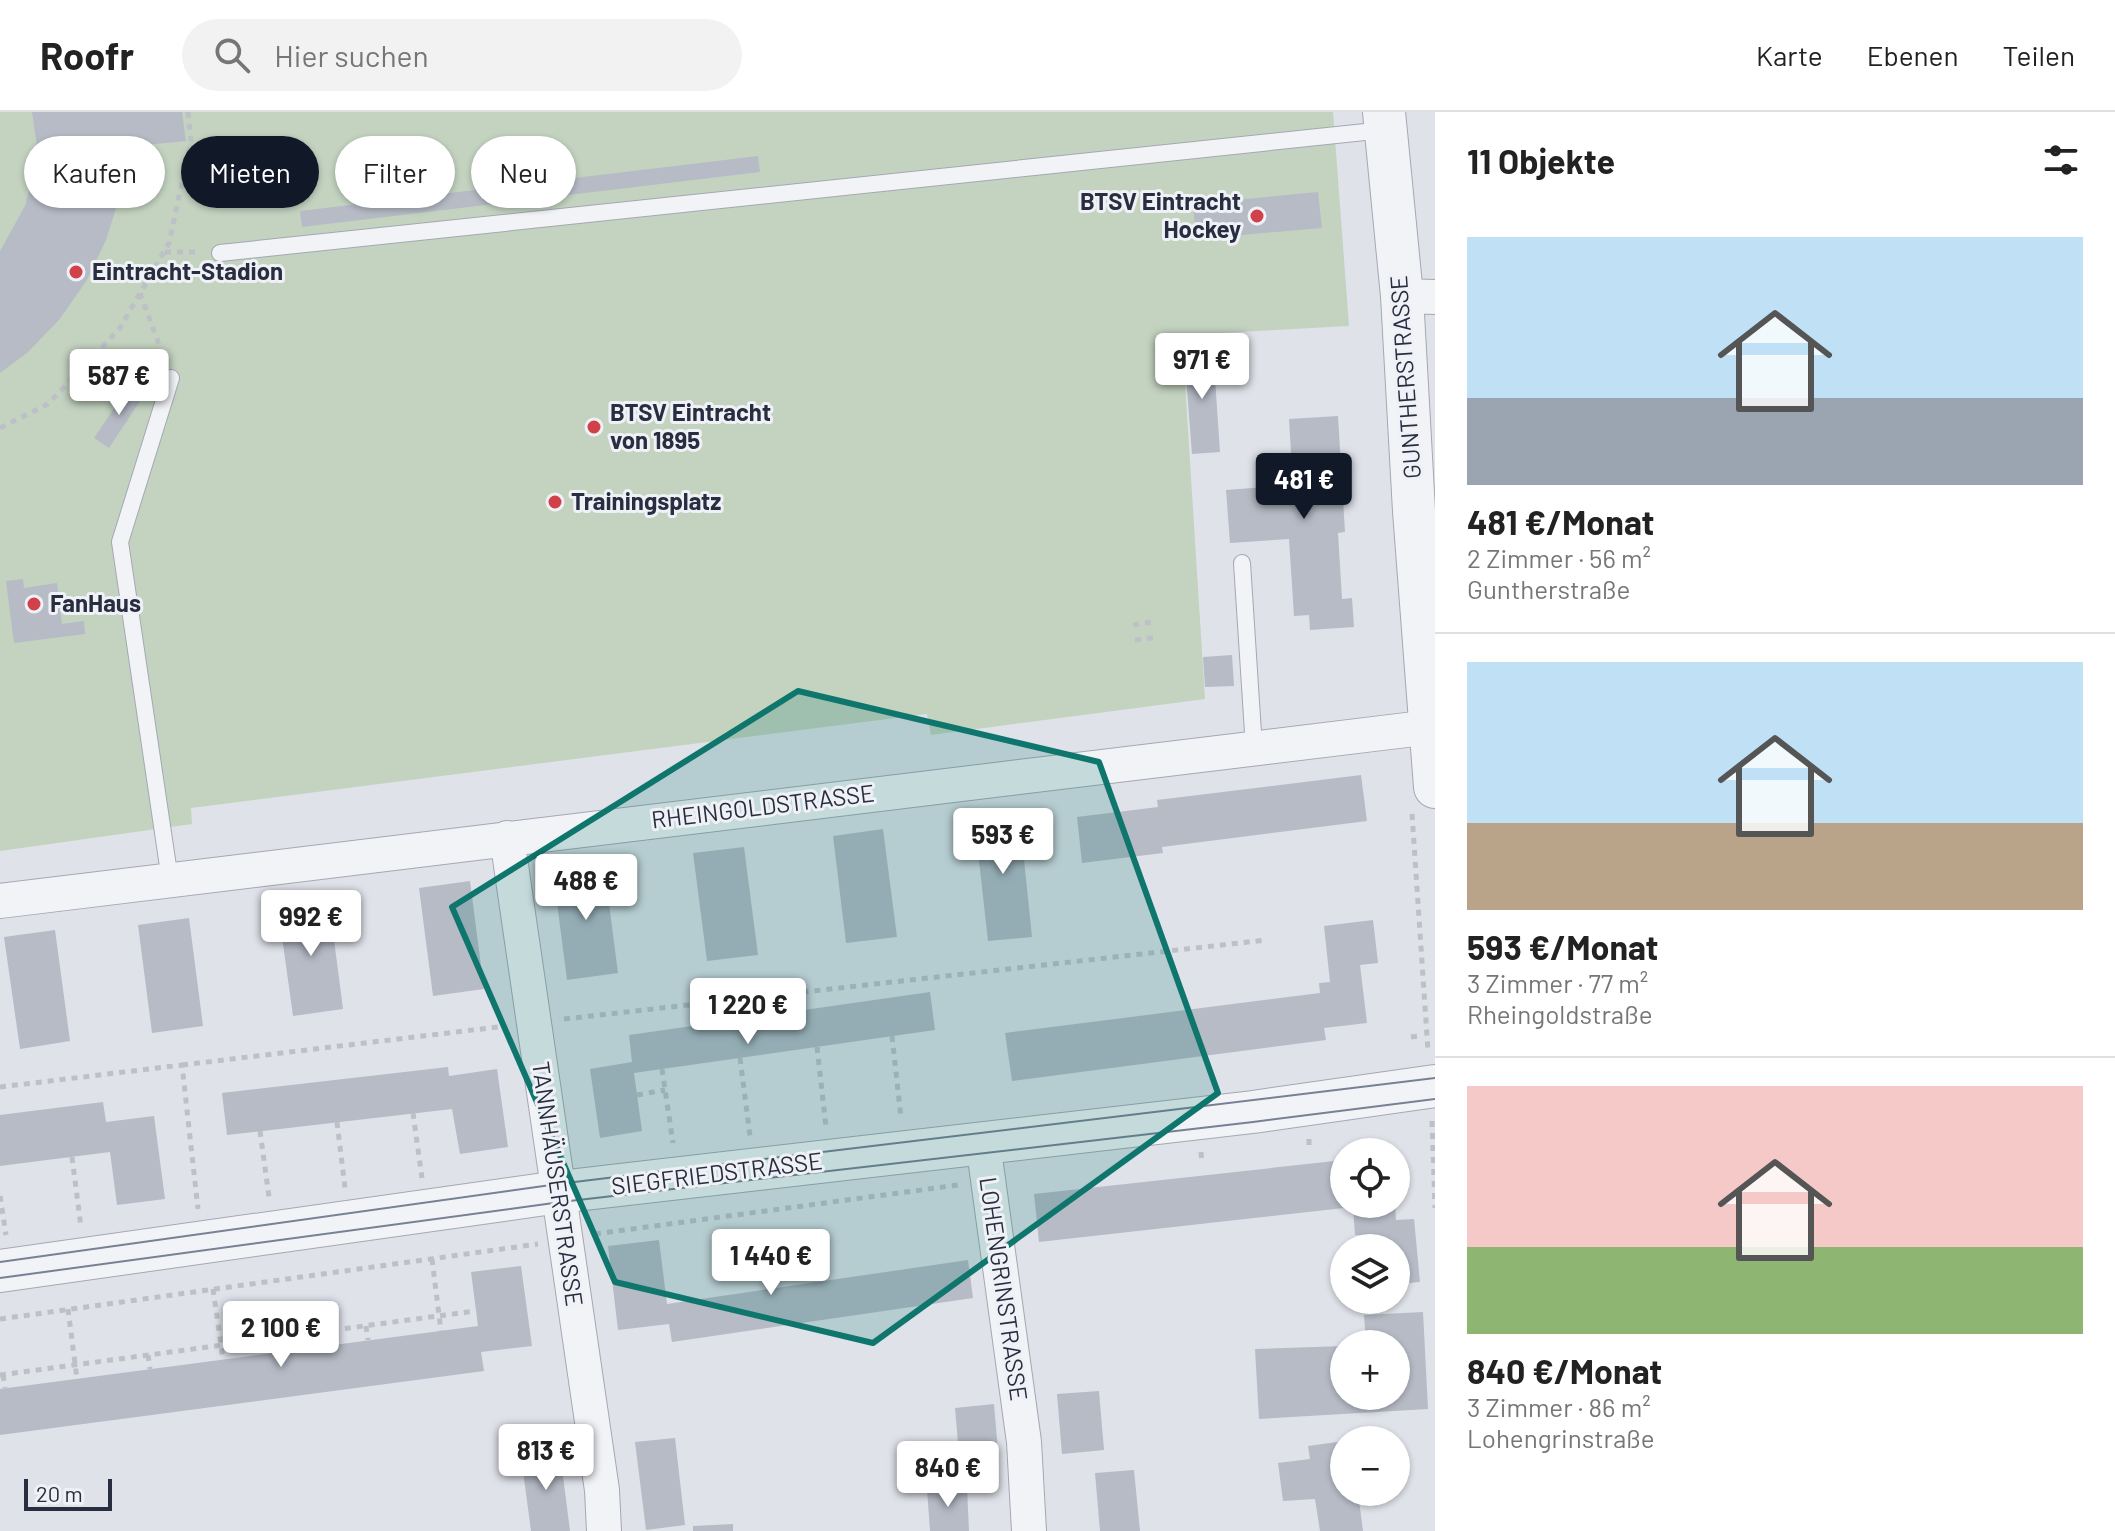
<!DOCTYPE html>
<html lang="de">
<head>
<meta charset="utf-8">
<style>
  body { margin:0; font-family:Barlow,sans-serif; background:#f2f2f2; color:#222; height:100vh; display:flex; flex-direction:column; font-size:30px; white-space:nowrap }
  * { box-sizing:border-box; margin:0 }
  p { font-size:26px; color:#767676 }
  .icon { flex:none; width:44px; height:44px; fill:none; stroke:currentColor; stroke-width:2; stroke-linecap:round; stroke-linejoin:round }
  .map { position:relative; flex:1; overflow:hidden }
  .details { display:flex; flex-direction:column; background:#fff; width:680px }
  .details>* { flex:none }
  .guide { position:absolute; left:24px; top:24px; width:760px; height:72px; display:flex; gap:16px }
  .controls { position:absolute; left:1330px; top:1026px; display:grid; gap:16px }
  .controls a { display:grid; place-items:center; width:80px; height:80px; border-radius:50%; background:#fff; box-shadow:0 2px 6px #0004; font-size:40px }
  .scale { position:absolute; left:24px; bottom:20px; width:88px; box-sizing:border-box; padding-left:8px; border:4px solid #282e40; border-top:0; font-size:22px; line-height:28px; white-space:nowrap; color:#282e40; -webkit-text-stroke:6px #eff1f6; paint-order:stroke }
  .price { position:absolute; translate:-50% -68px; padding:0 18px; border-radius:8px; background:#fff; color:#222; font-size:26px; line-height:52px; filter:drop-shadow(0 2px 4px #0008) }
  .price::after { content:''; position:absolute; left:50%; top:48px; width:24px; height:18px; margin-left:-12px; background:inherit; clip-path:polygon(0 0,100% 0,50% 100%) }
  .price.selected { background:#111827; color:#fff }
  ul { padding:0; list-style:none }
  li { display:grid; align-content:center; gap:16px; height:424px; padding:0 32px }
  li+li { border-top:2px solid #e0e0e0 }
  li span { display:grid; place-items:center; height:248px; border-radius:0px; color:#555 }
  li>.icon { margin-inline-start:auto }
  span .icon { width:144px; height:144px; fill:#fffc; stroke-width:1 }
  li b { font-size:34px }
  h2 { display:flex; justify-content:space-between; align-items:center; height:96px; padding:0 32px; font-size:34px }
  .chip { padding:0 28px; border-radius:36px; background:#fff; box-shadow:0 2px 6px #0004; font-size:28px; line-height:72px }
  .chip.selected { background:#111827; color:#fff }
  header { display:flex; align-items:center; gap:48px; box-sizing:border-box; height:112px; padding:0 40px; background:#fff; border-bottom:2px solid #e0e0e0 }
  header strong { font-size:38px }
  nav { display:flex; gap:44px; margin-inline-start:auto; font-size:28px }
  .search { width:560px; height:72px; background:#f2f2f2; display:flex; align-items:center; gap:20px; box-sizing:border-box; padding:0 28px; border-radius:44px; color:#767676; font-size:30px }
  main { display:flex; flex:1; min-height:0 }
  .map>svg:first-child { display:block }
</style>
</head>
<body>
<header>
<strong>Roofr</strong>
<div class="search"><svg class="icon" aria-label="search" viewBox="0 0 24 24"><circle cx="10" cy="10" r="6"/><path d="M15 15l6 6"/></svg>Hier suchen</div>
<nav><a>Karte</a><a>Ebenen</a><a>Teilen</a></nav>
</header>
<main>
<div class="map">
<svg width="1435" height="1419" viewBox="0 0 1435 1419">
  <rect width="100%" height="100%" fill="#dfe2e9"/>
  <path fill="#c3d3c0" d="M 0,0 L 1333,0 L 1349,214 L 1182,223 L 1205,587 L 931,623 L 927,602 L 191,696 L 192,712 L 0,739 Z"/>
  <path fill="#b6bbc6" d="M 32,0 L 182,0 L 186,29 L 125,35 L 119,87 L 106,128 L 87,168 L 59,208 L 28,240 L 0,261 L 0,139 L 25,94 L 38,42 Z
    M 758,44 L 760,60 L 302,115 L 300,99 Z
    M 1318,80 L 1322,116 L 1196,127 L 1193,92 Z
    M 1213,237 L 1220,340 L 1192,342 L 1184,239 Z
    M 129,274 L 144,283 L 109,336 L 94,326 Z
    M 1338,304 L 1345,420 L 1338,421 L 1342,487 L 1352,486 L 1354,515 L 1310,518 L 1309,503 L 1294,504 L 1289,427 L 1230,431 L 1226,378 L 1293,373 L 1289,307 Z
    M 23,467 L 24,476 L 57,471 L 62,512 L 84,509 L 85,522 L 14,531 L 6,469 Z
    M 1232,543 L 1234,574 L 1205,575 L 1203,545 Z
    M 1361,663 L 1367,709 L 1162,735 L 1163,741 L 1082,751 L 1077,705 L 1158,695 L 1157,688 Z
    M 1019,699 L 1032,825 L 988,829 L 974,704 Z
    M 883,717 L 897,825 L 846,831 L 833,724 Z
    M 744,735 L 758,843 L 707,849 L 693,741 Z
    M 604,753 L 618,861 L 567,868 L 553,760 Z
    M 470,769 L 484,877 L 433,884 L 419,776 Z
    M 329,789 L 343,897 L 293,904 L 278,796 Z
    M 189,806 L 203,914 L 152,921 L 138,813 Z
    M 1373,808 L 1378,851 L 1360,853 L 1367,911 L 1324,916 L 1326,928 L 1012,969 L 1005,921 L 1320,881 L 1319,871 L 1330,870 L 1324,814 Z
    M 55,818 L 70,929 L 20,937 L 4,825 Z
    M 930,880 L 935,918 L 634,961 L 642,1019 L 600,1026 L 590,957 L 632,950 L 629,923 Z
    M 448,955 L 449,964 L 497,957 L 508,1035 L 460,1042 L 452,997 L 227,1023 L 222,981 Z
    M 103,990 L 106,1010 L 154,1004 L 165,1087 L 117,1093 L 110,1040 L 0,1054 L 0,1003 Z
    M 1344,1048 L 1344,1092 L 1395,1092 L 1396,1108 L 1414,1107 L 1420,1170 L 1396,1172 L 1396,1136 L 1363,1136 L 1362,1123 L 1355,1123 L 1353,1095 L 1039,1130 L 1034,1082 Z
    M 659,1128 L 667,1192 L 968,1148 L 973,1186 L 672,1230 L 669,1212 L 618,1218 L 608,1134 Z
    M 521,1154 L 532,1234 L 481,1240 L 484,1259 L 0,1323 L 0,1277 L 478,1214 L 471,1160 Z
    M 1423,1200 L 1428,1297 L 1259,1307 L 1255,1237 L 1344,1234 L 1344,1284 L 1396,1284 L 1396,1232 L 1366,1232 L 1364,1203 Z
    M 1099,1279 L 1104,1338 L 1062,1342 L 1057,1282 Z
    M 994,1292 L 999,1350 L 960,1354 L 955,1296 Z
    M 675,1326 L 685,1413 L 646,1418 L 635,1330 Z
    M 1344,1329 L 1344,1380 L 1358,1380 L 1363,1419 L 1320,1419 L 1315,1387 L 1283,1389 L 1278,1351 L 1310,1347 L 1308,1334 Z
    M 560,1340 L 570,1419 L 531,1419 L 521,1344 Z
    M 1134,1358 L 1140,1419 L 1100,1419 L 1095,1361 Z
    M 967,1375 L 969,1419 L 930,1419 L 927,1377 Z
    M 733,1412 L 733,1419 L 693,1419 L 693,1414 Z"/>
  <g fill="none" stroke-linecap="round" stroke-linejoin="round">
    <g stroke="#a4a8b3" stroke-width="18">
      <path id="service" d="M 220,141 L 1384,18
        M 1242,451 L 1254,636
        M 170,768 L 120,430 L 171,266"/>
    </g>
    <g stroke="#a4a8b3" stroke-width="36">
      <path id="minor" d="M 1402,184 L 1435,185
        M 507,726 L 602,1378 L 604,1419
        M 0,789 L 1431,615
        M 983,1031 L 1024,1330 L 1029,1419"/>
    </g>
    <g stroke="#a4a8b3" stroke-width="44">
      <path id="tertiary" d="M 1384,0 L 1402,184 L 1414,399 L 1435,675
        M 0,1159 L 559,1080 L 1253,1000 L 1435,974"/>
    </g>
    <path stroke="#bdc0c7" stroke-width="5" stroke-dasharray="6 6" stroke-linecap="butt" d="M 165,140 L 199,140
      M 140,181 L 164,246
      M 0,316 L 48,292 L 120,216 L 169,131 L 191,29 L 188,0
      M 1133,513 L 1151,510
      M 1135,528 L 1158,525
      M 1412,702 L 1428,939
      M 564,907 L 1266,828
      M 892,924 L 901,1006
      M 1411,925 L 1420,924
      M 817,935 L 826,1015
      M 740,946 L 750,1024
      M 182,953 L 506,914
      M 662,957 L 673,1031
      M 0,975 L 182,953 L 198,1097
      M 637,983 L 665,978
      M 413,1001 L 422,1066
      M 1432,1009 L 1435,1096
      M 337,1010 L 345,1076
      M 260,1019 L 269,1085
      M 1309,1027 L 1309,1038
      M 1201,1040 L 1202,1051
      M 72,1045 L 81,1115
      M 0,1084 L 6,1123
      M 595,1122 L 958,1073
      M 432,1147 L 441,1219
      M 213,1177 L 223,1247
      M 68,1197 L 77,1267
      M 0,1207 L 538,1132
      M 366,1214 L 368,1228
      M 293,1223 L 295,1238
      M 148,1243 L 150,1257
      M 0,1263 L 475,1199
      M 3,1263 L 5,1276"/>
    <use href="#service" stroke="#f2f3f7" stroke-width="16"/>
    <use href="#minor" stroke="#f2f3f7" stroke-width="34"/>
    <use href="#tertiary" stroke="#f2f3f7" stroke-width="42"/>
    <path stroke="#788093" stroke-width="2" d="M 0,1150 L 558,1072 L 1435,966
      M 0,1166 L 561,1090 L 1253,1010 L 1435,987"/>
  </g>
  <path fill="#0f766e" fill-opacity="0.2" stroke="#0f766e" stroke-width="6" stroke-linejoin="round" d="M 798,579 L 1099,650 L 1218,981 L 873,1231 L 615,1170 L 452,795 Z"/>
  <g fill="#d1414a" stroke="#eff1f6" stroke-width="3">
    <circle cx="1257" cy="104" r="8"/>
    <circle cx="76" cy="160" r="8"/>
    <circle cx="594" cy="315" r="8"/>
    <circle cx="555" cy="390" r="8"/>
    <circle cx="34" cy="492" r="8"/>
  </g>
  <g text-anchor="middle" stroke-width="6" stroke-linejoin="round" paint-order="stroke">
    <g font-size="24" font-weight="bold" fill="#282e40" stroke="#eff1f6" text-anchor="start">
      <text x="1241" y="98" text-anchor="end">BTSV Eintracht<tspan x="1241" dy="28">Hockey</tspan></text>
      <text x="92" y="168">Eintracht-Stadion</text>
      <text x="610" y="309">BTSV Eintracht<tspan x="610" dy="28">von 1895</tspan></text>
      <text x="571" y="398">Trainingsplatz</text>
      <text x="50" y="500">FanHaus</text>
    </g>
    <g font-size="24" fill="#282e40" stroke="#eff1f6">
      <text transform="translate(1406 265) rotate(-94)" y="8">GUNTHERSTRASSE</text>
      <text transform="translate(763 695) rotate(-7)" y="8">RHEINGOLDSTRASSE</text>
      <text transform="translate(717 1062) rotate(-7)" y="8">SIEGFRIEDSTRASSE</text>
      <text transform="translate(557 1072) rotate(82)" y="8">TANNHÄUSERSTRASSE</text>
      <text transform="translate(1003 1177) rotate(82)" y="8">LOHENGRINSTRASSE</text>
    </g>
  </g>
</svg>
<div class="controls">
<a><svg class="icon" aria-label="locate" viewBox="0 0 24 24"><circle cx="12" cy="12" r="6"/><path d="M12 2v4M12 18v4M2 12h4M18 12h4"/></svg></a>
<a><svg class="icon" aria-label="layers" viewBox="0 0 24 24"><path d="M12 4l9 5-9 5-9-5zM3 14l9 5 9-5"/></svg></a>
<a>+</a>
<a>−</a>
</div>
<div class="scale">20 m</div>
<b class="price" style="left:1202px;top:289px">971 €</b>
<b class="price" style="left:119px;top:305px">587 €</b>
<b class="price selected" style="left:1304px;top:409px">481 €</b>
<b class="price" style="left:1003px;top:764px">593 €</b>
<b class="price" style="left:586px;top:810px">488 €</b>
<b class="price" style="left:311px;top:846px">992 €</b>
<b class="price" style="left:748px;top:934px">1 220 €</b>
<b class="price" style="left:771px;top:1185px">1 440 €</b>
<b class="price" style="left:281px;top:1257px">2 100 €</b>
<b class="price" style="left:546px;top:1380px">813 €</b>
<b class="price" style="left:948px;top:1397px">840 €</b>
<div class="guide">
<a class="chip">Kaufen</a>
<a class="chip selected">Mieten</a>
<a class="chip">Filter</a>
<a class="chip">Neu</a>
</div>
</div>
<section class="details">
<h2>11 Objekte<svg class="icon" aria-label="filters" viewBox="0 0 24 24"><path d="M4 7h16M4 17h16"/><circle cx="9" cy="7" r="2"/><circle cx="15" cy="17" r="2"/></svg></h2>
<ul>
<li><span style="background:linear-gradient(#bfe0f5 65%,#9aa5b1 0)"><svg class="icon" aria-label="home" viewBox="0 0 24 24"><path d="M3 11l9-7 9 7M6 9v11h12V9"/></svg></span><div><b>481 €/Monat</b><p>2 Zimmer · 56 m²</p><p>Guntherstraße</p></div></li>
<li><span style="background:linear-gradient(#bfe0f5 65%,#b9a48a 0)"><svg class="icon" aria-label="home" viewBox="0 0 24 24"><path d="M3 11l9-7 9 7M6 9v11h12V9"/></svg></span><div><b>593 €/Monat</b><p>3 Zimmer · 77 m²</p><p>Rheingoldstraße</p></div></li>
<li><span style="background:linear-gradient(#f6c9c9 65%,#8fb573 0)"><svg class="icon" aria-label="home" viewBox="0 0 24 24"><path d="M3 11l9-7 9 7M6 9v11h12V9"/></svg></span><div><b>840 €/Monat</b><p>3 Zimmer · 86 m²</p><p>Lohengrinstraße</p></div></li>
</ul>
</section>
</main>
</body>
</html>
